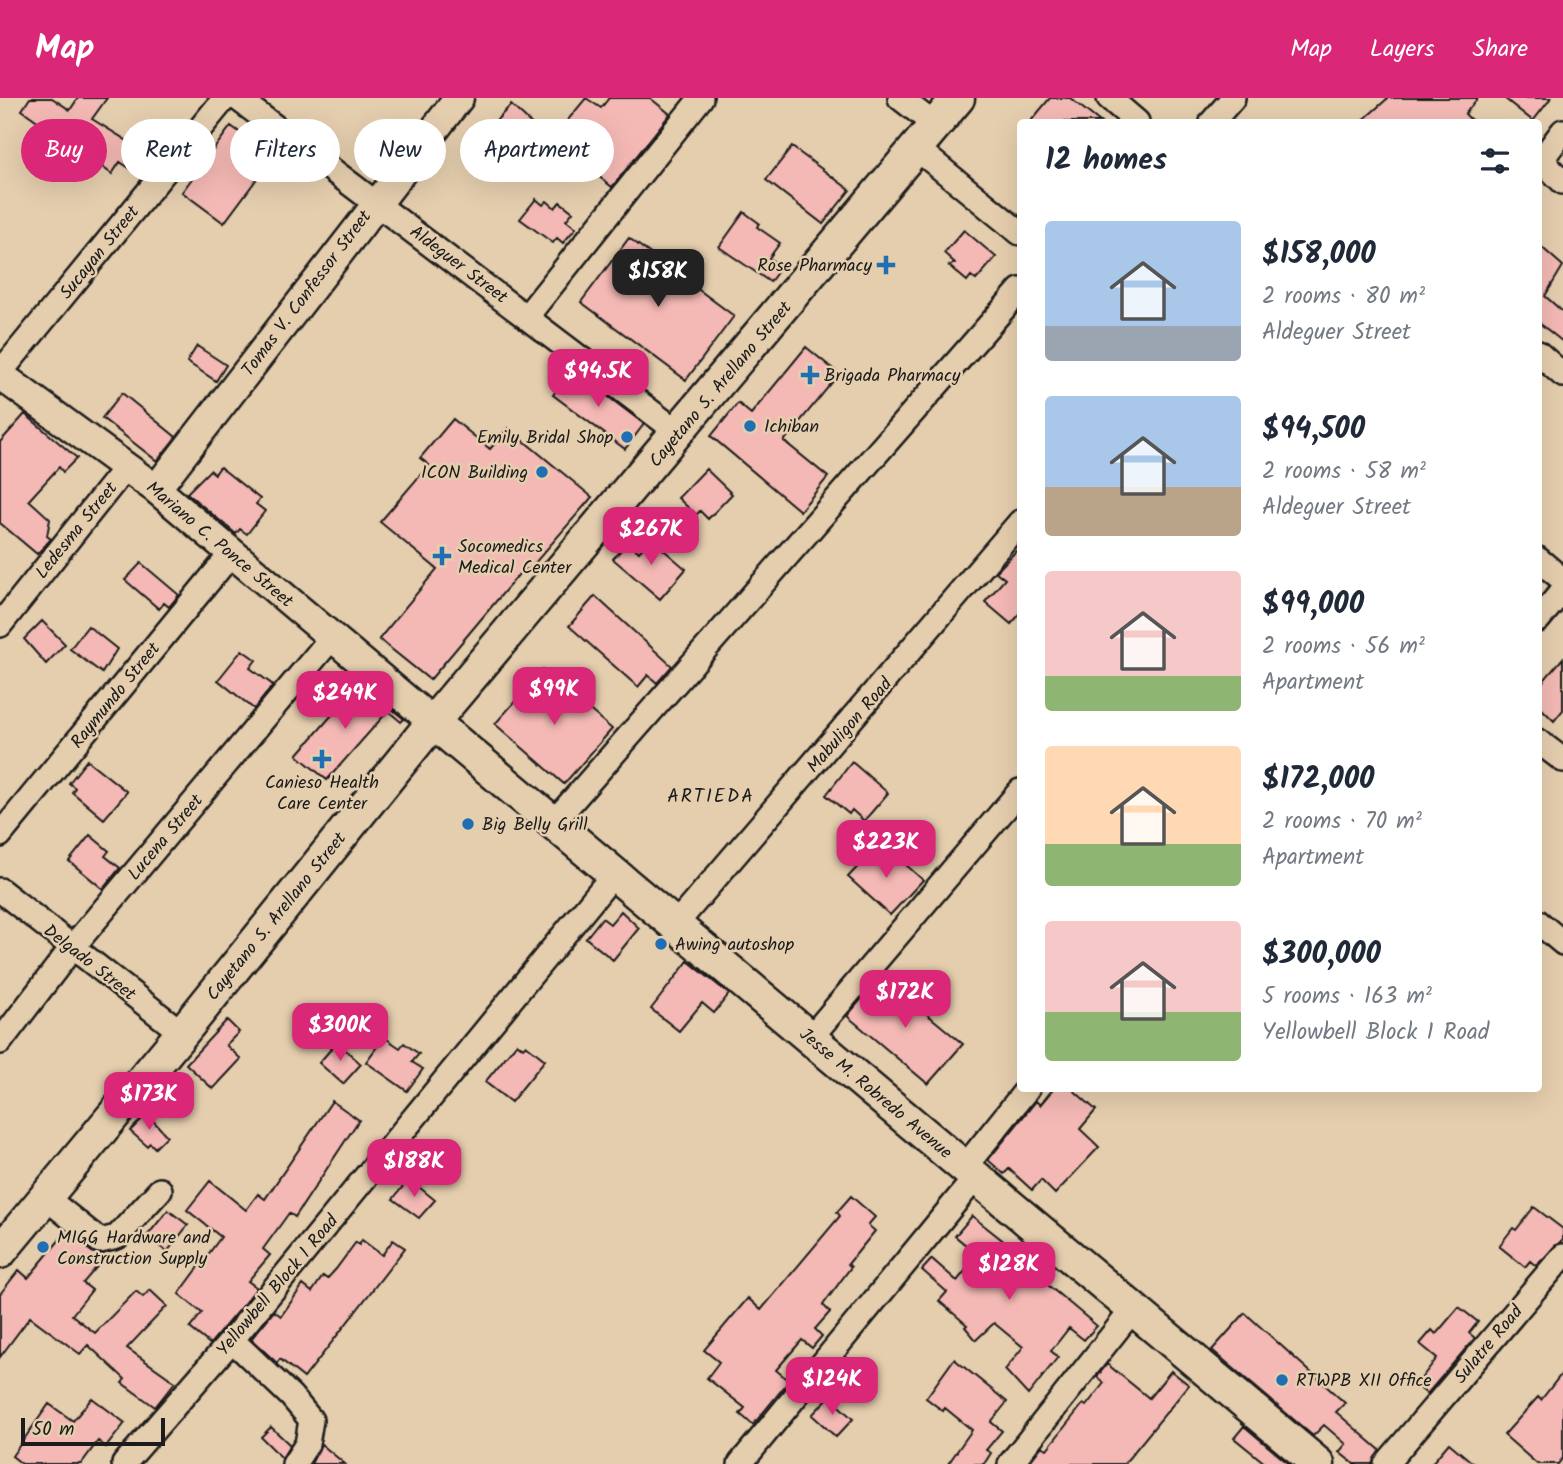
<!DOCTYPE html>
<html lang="en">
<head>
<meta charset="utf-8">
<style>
  body { margin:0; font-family:Kalam,sans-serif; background:#f6f6f7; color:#1f2937; height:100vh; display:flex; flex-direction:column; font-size:26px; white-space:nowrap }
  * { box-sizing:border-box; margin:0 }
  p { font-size:23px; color:#747a83 }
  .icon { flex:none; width:38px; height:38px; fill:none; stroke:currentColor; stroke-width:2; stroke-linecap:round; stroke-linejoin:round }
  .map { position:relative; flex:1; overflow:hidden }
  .drawer { position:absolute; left:1017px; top:21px; width:525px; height:973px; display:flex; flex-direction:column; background:#fff; border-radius:7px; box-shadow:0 7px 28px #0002 }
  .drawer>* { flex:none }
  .banner { position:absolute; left:21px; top:21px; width:665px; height:63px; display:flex; gap:14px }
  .scale { position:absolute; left:21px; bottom:18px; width:144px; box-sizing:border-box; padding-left:7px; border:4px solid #1c1c1c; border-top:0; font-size:19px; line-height:24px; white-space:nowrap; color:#1c1c1c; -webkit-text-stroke:5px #e5ceae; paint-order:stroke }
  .price { position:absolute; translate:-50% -60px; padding:0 16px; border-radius:14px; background:#db2777; color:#fff; font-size:23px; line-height:46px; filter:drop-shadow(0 2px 4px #0008) }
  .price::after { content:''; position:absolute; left:50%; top:42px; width:21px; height:16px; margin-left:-10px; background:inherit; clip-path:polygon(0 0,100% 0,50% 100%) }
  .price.active { background:#222; color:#fff }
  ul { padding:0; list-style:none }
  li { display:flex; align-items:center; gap:21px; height:175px; padding:0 28px }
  li span { display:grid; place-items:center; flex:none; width:196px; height:140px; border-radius:7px; color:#555 }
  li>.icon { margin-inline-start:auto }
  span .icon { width:84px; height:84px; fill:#fffc; stroke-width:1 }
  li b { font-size:30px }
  h2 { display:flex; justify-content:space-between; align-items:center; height:84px; padding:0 28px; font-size:30px }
  .chip { padding:0 24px; border-radius:32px; background:#fff; box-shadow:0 7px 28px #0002; font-size:24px; line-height:63px }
  .chip.active { background:#db2777; color:#fff }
  header { display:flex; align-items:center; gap:42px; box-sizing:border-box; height:98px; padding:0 35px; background:#db2777; color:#fff }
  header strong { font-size:33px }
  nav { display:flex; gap:38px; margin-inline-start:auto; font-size:24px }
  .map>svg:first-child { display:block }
</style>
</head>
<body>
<header>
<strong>Map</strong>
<nav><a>Map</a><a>Layers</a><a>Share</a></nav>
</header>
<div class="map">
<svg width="1563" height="1366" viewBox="0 0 1563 1366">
  <rect width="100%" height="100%" fill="#e5ceae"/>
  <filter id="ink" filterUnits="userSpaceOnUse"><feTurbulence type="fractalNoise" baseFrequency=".0143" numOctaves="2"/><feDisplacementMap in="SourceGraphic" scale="14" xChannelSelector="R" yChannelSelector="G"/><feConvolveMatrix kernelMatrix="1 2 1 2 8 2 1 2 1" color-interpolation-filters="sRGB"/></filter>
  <g filter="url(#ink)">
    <path fill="#f4b9b4" stroke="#1c1c1c" stroke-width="2" d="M 30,0 L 52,0 L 70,12 L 78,0 L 107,0 L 92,21 L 131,45 L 134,40 L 160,57 L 143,79 L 120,64 L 112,76 L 22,12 Z
      M 586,0 L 601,10 L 609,0 L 650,0 L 670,16 L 612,89 L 592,73 L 597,67 L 557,35 Z
      M 1050,0 L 1070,0 L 1100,24 L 1030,24 Z
      M 1388,0 L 1478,0 L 1465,16 L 1473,24 L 1361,24 Z
      M 1504,0 L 1551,0 L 1533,23 Z
      M 511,7 L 537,31 L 514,54 L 489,30 Z
      M 231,28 L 263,51 L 260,55 L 270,63 L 224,125 L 182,94 Z
      M 792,49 L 850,92 L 823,126 L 766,82 Z
      M 536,101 L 543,107 L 547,103 L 555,110 L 560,104 L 573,114 L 566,122 L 576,130 L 563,145 L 557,140 L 553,145 L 520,121 Z
      M 744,114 L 759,125 L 757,129 L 780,145 L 769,160 L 781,169 L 770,184 L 719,149 Z
      M 964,132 L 996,159 L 976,182 L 971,178 L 967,183 L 949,168 L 955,165 L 944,155 Z
      M 629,140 L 734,218 L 686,282 L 581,204 Z
      M 1538,146 L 1563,168 L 1545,198 L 1563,214 L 1563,244 L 1538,224 Z
      M 197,248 L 226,267 L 216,283 L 187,264 Z
      M 806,249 L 839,276 L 784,343 L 828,379 L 800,413 L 711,338 L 738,305 L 751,316 Z
      M 572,271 L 644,326 L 625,351 L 553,297 Z
      M 122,295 L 176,339 L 157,363 L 102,320 Z
      M 25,316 L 77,360 L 63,374 L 59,369 L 29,402 L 50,421 L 47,438 L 51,441 L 37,456 L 0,425 L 0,344 Z
      M 453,321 L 490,351 L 508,330 L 592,399 L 528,473 L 524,470 L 430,582 L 379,541 L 437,471 L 380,424 L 429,367 L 420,360 Z
      M 220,369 L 260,401 L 256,406 L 265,413 L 247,436 L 240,431 L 236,436 L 187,395 L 210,372 L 215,376 Z
      M 706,371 L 732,396 L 708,421 L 700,413 L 696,417 L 678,400 Z
      M 651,441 L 686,471 L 660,501 L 613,461 L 628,444 L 639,454 Z
      M 1020,449 L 1020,516 L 1011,526 L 985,504 L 1005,481 L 996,474 Z
      M 141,465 L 179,497 L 169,509 L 164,505 L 159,511 L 125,482 Z
      M 595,498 L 672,568 L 657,585 L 648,577 L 638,589 L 569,528 Z
      M 42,523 L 65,546 L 46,566 L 24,541 Z
      M 88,528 L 117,551 L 102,575 L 70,551 Z
      M 242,552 L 256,562 L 250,570 L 273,587 L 254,611 L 218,582 Z
      M 1563,560 L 1563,612 L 1554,623 L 1538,607 L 1538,589 Z
      M 543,572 L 612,631 L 564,686 L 495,626 Z
      M 360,585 L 404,621 L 401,624 L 388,613 L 327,682 L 297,657 Z
      M 87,662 L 127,694 L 104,721 L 72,694 L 75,690 L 69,685 Z
      M 852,664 L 888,695 L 864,723 L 852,712 L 849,716 L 826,697 Z
      M 90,737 L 109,753 L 105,758 L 120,770 L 103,791 L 69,763 Z
      M 887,750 L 923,782 L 890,817 L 848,779 L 867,759 L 874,765 Z
      M 621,813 L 639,830 L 613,862 L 586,840 L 602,820 L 610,826 Z
      M 688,863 L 729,896 L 714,915 L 702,905 L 679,933 L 651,911 Z
      M 881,878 L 963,946 L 928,986 L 847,918 Z
      M 227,922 L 239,934 L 226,947 L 241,961 L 213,991 L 186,966 Z
      M 384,939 L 400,950 L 404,945 L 419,956 L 412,964 L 423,971 L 407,993 L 366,964 Z
      M 337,944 L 361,966 L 343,986 L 319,965 Z
      M 517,945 L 523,950 L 526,947 L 545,962 L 511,1004 L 485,984 Z
      M 1054,990 L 1071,990 L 1096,1012 L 1080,1031 L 1099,1049 L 1055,1096 L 1041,1082 L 1032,1092 L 1009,1071 L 1004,1076 L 988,1062 L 1036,1003 L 1040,1007 Z
      M 332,1003 L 359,1022 L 295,1119 L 289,1115 L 263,1151 L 270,1157 L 248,1183 L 257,1190 L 210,1246 L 190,1230 L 202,1215 L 179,1196 L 221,1139 L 187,1112 L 210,1083 L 246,1112 L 258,1096 L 265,1101 Z
      M 147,1016 L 167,1038 L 155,1050 L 150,1045 L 147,1048 L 130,1033 Z
      M 409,1081 L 435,1102 L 419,1120 L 393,1101 Z
      M 851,1098 L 875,1119 L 868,1127 L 875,1133 L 848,1166 L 851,1169 L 823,1207 L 830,1214 L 815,1231 L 822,1238 L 812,1250 L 802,1242 L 776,1272 L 789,1283 L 753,1327 L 740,1316 L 745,1310 L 707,1280 L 719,1264 L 704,1252 L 748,1200 L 761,1212 L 840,1118 L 837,1114 Z
      M 1534,1109 L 1563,1131 L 1563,1141 L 1536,1168 L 1530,1163 L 1525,1169 L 1499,1148 L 1513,1130 L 1516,1132 Z
      M 168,1112 L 188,1127 L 167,1154 L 147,1138 Z
      M 972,1118 L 1015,1152 L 1020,1146 L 1040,1162 L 1031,1173 L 1097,1228 L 1084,1242 L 1069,1230 L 1051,1253 L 1058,1259 L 1028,1297 L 1005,1272 L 1023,1249 L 994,1225 L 976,1242 L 965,1229 L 967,1227 L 939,1203 L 947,1194 L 922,1172 L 932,1161 L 957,1183 L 978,1157 L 955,1138 Z
      M 66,1134 L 92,1154 L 106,1158 L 83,1185 L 92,1192 L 72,1217 L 95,1235 L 136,1193 L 143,1199 L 150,1192 L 167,1208 L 127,1250 L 175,1284 L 155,1309 L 122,1285 L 125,1281 L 88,1247 L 80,1256 L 30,1219 L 0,1259 L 0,1196 L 19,1172 L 28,1180 Z
      M 362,1142 L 382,1157 L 393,1142 L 405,1150 L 304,1280 L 280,1261 L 277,1265 L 251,1241 L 274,1213 L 281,1218 L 303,1187 L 312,1194 L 323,1178 L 327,1181 L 336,1171 L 356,1144 L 359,1147 Z
      M 1459,1209 L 1478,1224 L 1469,1235 L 1475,1240 L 1427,1296 L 1416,1287 L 1437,1260 L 1420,1246 L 1432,1232 L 1436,1236 Z
      M 1245,1215 L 1345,1305 L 1336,1314 L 1380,1352 L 1372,1366 L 1354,1366 L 1339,1354 L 1346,1346 L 1324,1327 L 1313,1338 L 1212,1252 Z
      M 954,1261 L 1007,1304 L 991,1324 L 1002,1333 L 986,1352 L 991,1355 L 984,1366 L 948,1366 L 972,1332 L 945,1310 L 943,1313 L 926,1300 Z
      M 1107,1266 L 1149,1300 L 1171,1273 L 1189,1287 L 1124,1366 L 1028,1366 L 1042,1348 L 1047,1351 L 1083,1306 L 1086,1308 L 1104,1285 L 1097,1279 Z
      M 1563,1274 L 1563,1360 L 1558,1366 L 1537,1366 L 1504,1337 L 1538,1299 L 1541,1302 Z
      M 829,1299 L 853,1321 L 836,1339 L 812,1317 Z
      M 92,1300 L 125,1325 L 106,1349 L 98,1343 L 81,1366 L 22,1366 L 12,1358 L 49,1306 L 73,1323 Z
      M 1244,1328 L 1289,1366 L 1266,1366 L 1234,1340 Z
      M 271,1329 L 290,1347 L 282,1360 L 261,1339 Z
      M 1449,1345 L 1474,1366 L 1431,1366 Z
      M 321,1346 L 345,1366 L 311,1366 Z"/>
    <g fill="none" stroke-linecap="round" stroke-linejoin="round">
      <g stroke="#1c1c1c" stroke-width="28">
        <path id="minor" d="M 237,0 L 679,335
          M 900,0 L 935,27
          M 1109,0 L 1137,24
          M 1212,24 L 1233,0
          M 1563,33 L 1545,57 L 1547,68 L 1563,84
          M 916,50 L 1020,135
          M 527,218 L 701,0
          M 1538,255 L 1563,277
          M 0,275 L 225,0
          M 1538,461 L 1563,482
          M 1538,522 L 1563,492
          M 0,527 L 126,369
          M 1538,643 L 1563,662
          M 552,726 L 1020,192
          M 0,737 L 231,456
          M 0,792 L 182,935
          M 1538,824 L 1563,845
          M 675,827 L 1020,424
          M 811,939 L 1020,693
          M 0,944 L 71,851 L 333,538
          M 964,1070 L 1028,990
          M 45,1099 L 100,1143 L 117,1139 L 160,1092
          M 232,1242 L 291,1298 L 311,1322 L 307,1346 L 294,1366
          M 124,1366 L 232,1242 L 613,777
          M 740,1366 L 976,1079
          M 1010,1366 L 1134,1210
          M 1386,1366 L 1563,1158"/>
      </g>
      <g stroke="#1c1c1c" stroke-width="33">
        <path id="tertiary" d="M 0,277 L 156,391 L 433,624
          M 156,391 L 459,0"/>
      </g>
      <g stroke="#1c1c1c" stroke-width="37">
        <path id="secondary" d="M 433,624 L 1318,1366
          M 0,1154 L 182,935 L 433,624 L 958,0"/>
      </g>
      <use href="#minor" stroke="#e5ceae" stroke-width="23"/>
      <use href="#tertiary" stroke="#e5ceae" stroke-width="28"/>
      <use href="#secondary" stroke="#e5ceae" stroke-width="32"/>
    </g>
  </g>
  <g fill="#1f6fb2" stroke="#e5ceae" stroke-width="2.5">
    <path d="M882.5 156.5h7v7h7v7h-7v7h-7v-7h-7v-7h7z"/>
    <path d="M806.5 266.5h7v7h7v7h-7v7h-7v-7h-7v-7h7z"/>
    <circle cx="750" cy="328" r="7"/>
    <circle cx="627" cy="339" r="7"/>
    <circle cx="542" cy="374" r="7"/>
    <path d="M438.5 447.5h7v7h7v7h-7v7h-7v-7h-7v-7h7z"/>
    <path d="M318.5 650.5h7v7h7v7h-7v7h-7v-7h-7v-7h7z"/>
    <circle cx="468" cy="726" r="7"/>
    <circle cx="661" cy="846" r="7"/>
    <circle cx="43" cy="1149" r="7"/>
    <circle cx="1282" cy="1282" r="7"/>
  </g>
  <g text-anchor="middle" stroke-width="5" stroke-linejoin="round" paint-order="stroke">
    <g font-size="18" fill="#1c1c1c" stroke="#e5ceae">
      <text transform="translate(99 154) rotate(-51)" y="6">Sucayan Street</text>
      <text transform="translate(459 166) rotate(37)" y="6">Aldeguer Street</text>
      <text transform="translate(306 195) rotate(-53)" y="6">Tomas V. Confessor Street</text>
      <text transform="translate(720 286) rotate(-50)" y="6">Cayetano S. Arellano Street</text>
      <text transform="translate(76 432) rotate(-51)" y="6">Ledesma Street</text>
      <text transform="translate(220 446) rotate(40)" y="6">Mariano C. Ponce Street</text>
      <text transform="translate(115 597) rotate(-51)" y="6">Raymundo Street</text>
      <text transform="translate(849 627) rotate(-49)" y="6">Mabuligon Road</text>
      <text transform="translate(165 739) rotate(-50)" y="6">Lucena Street</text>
      <text transform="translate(276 818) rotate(-51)" y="6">Cayetano S. Arellano Street</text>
      <text transform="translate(90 864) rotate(38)" y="6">Delgado Street</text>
      <text transform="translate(876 995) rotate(40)" y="6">Jesse M. Robredo Avenue</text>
      <text transform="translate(277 1187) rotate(-50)" y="6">Yellowbell Block 1 Road</text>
      <text transform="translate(1488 1246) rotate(-50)" y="6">Sulatre Road</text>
    </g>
    <g font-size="18" fill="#1c1c1c" stroke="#e5ceae" text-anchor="start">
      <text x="872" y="173" text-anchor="end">Rose Pharmacy</text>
      <text x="824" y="283">Brigada Pharmacy</text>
      <text x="764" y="334">Ichiban</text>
      <text x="613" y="345" text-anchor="end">Emily Bridal Shop</text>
      <text x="528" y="380" text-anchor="end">ICON Building</text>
      <text x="458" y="454">Socomedics<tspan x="458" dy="21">Medical Center</tspan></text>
      <text x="322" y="690" text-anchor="middle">Canieso Health<tspan x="322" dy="21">Care Center</tspan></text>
      <text x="482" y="732">Big Belly Grill</text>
      <text x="675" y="852">Awing autoshop</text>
      <text x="57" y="1145">MIGG Hardware and<tspan x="57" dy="21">Construction Supply</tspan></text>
      <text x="1296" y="1288">RTWPB XII Office</text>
    </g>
    <g font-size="19" letter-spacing="2" fill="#1c1c1c" stroke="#e5ceae">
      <text x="711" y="704">ARTIEDA</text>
    </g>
  </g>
</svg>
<div class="scale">50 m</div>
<b class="price active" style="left:658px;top:211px">$158K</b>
<b class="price" style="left:598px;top:311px">$94.5K</b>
<b class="price" style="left:651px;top:469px">$267K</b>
<b class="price" style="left:554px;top:629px">$99K</b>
<b class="price" style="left:345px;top:633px">$249K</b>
<b class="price" style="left:886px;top:782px">$223K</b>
<b class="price" style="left:905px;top:932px">$172K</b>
<b class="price" style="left:340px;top:965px">$300K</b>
<b class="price" style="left:149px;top:1034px">$173K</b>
<b class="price" style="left:414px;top:1101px">$188K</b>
<b class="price" style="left:1009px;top:1204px">$128K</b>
<b class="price" style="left:832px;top:1319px">$124K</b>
<div class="banner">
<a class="chip active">Buy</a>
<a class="chip">Rent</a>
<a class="chip">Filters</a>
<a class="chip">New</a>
<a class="chip">Apartment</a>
</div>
<section class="drawer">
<h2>12 homes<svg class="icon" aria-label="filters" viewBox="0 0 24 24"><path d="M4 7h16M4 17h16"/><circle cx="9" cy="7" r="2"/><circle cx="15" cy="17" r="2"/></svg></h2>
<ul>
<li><span style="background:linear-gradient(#a9c7e8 75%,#9aa5b1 0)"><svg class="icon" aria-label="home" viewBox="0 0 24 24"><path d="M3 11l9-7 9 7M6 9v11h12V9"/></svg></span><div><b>$158,000</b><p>2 rooms · 80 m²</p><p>Aldeguer Street</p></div></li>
<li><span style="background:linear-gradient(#a9c7e8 65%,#b9a48a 0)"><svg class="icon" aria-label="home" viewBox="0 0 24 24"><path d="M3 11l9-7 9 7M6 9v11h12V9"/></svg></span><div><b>$94,500</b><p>2 rooms · 58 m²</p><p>Aldeguer Street</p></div></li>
<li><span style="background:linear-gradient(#f6c9c9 75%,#8fb573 0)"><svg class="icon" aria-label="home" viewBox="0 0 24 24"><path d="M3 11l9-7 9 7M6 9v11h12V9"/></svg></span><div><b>$99,000</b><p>2 rooms · 56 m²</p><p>Apartment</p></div></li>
<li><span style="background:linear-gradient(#ffd9b3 70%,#8fb573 0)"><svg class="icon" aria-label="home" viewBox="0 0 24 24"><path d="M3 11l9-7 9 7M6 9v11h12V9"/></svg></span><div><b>$172,000</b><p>2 rooms · 70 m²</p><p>Apartment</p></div></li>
<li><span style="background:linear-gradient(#f6c9c9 65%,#8fb573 0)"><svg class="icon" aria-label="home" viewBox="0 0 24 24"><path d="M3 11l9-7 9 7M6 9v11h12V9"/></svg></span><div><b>$300,000</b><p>5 rooms · 163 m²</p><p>Yellowbell Block 1 Road</p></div></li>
</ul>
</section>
</div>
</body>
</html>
